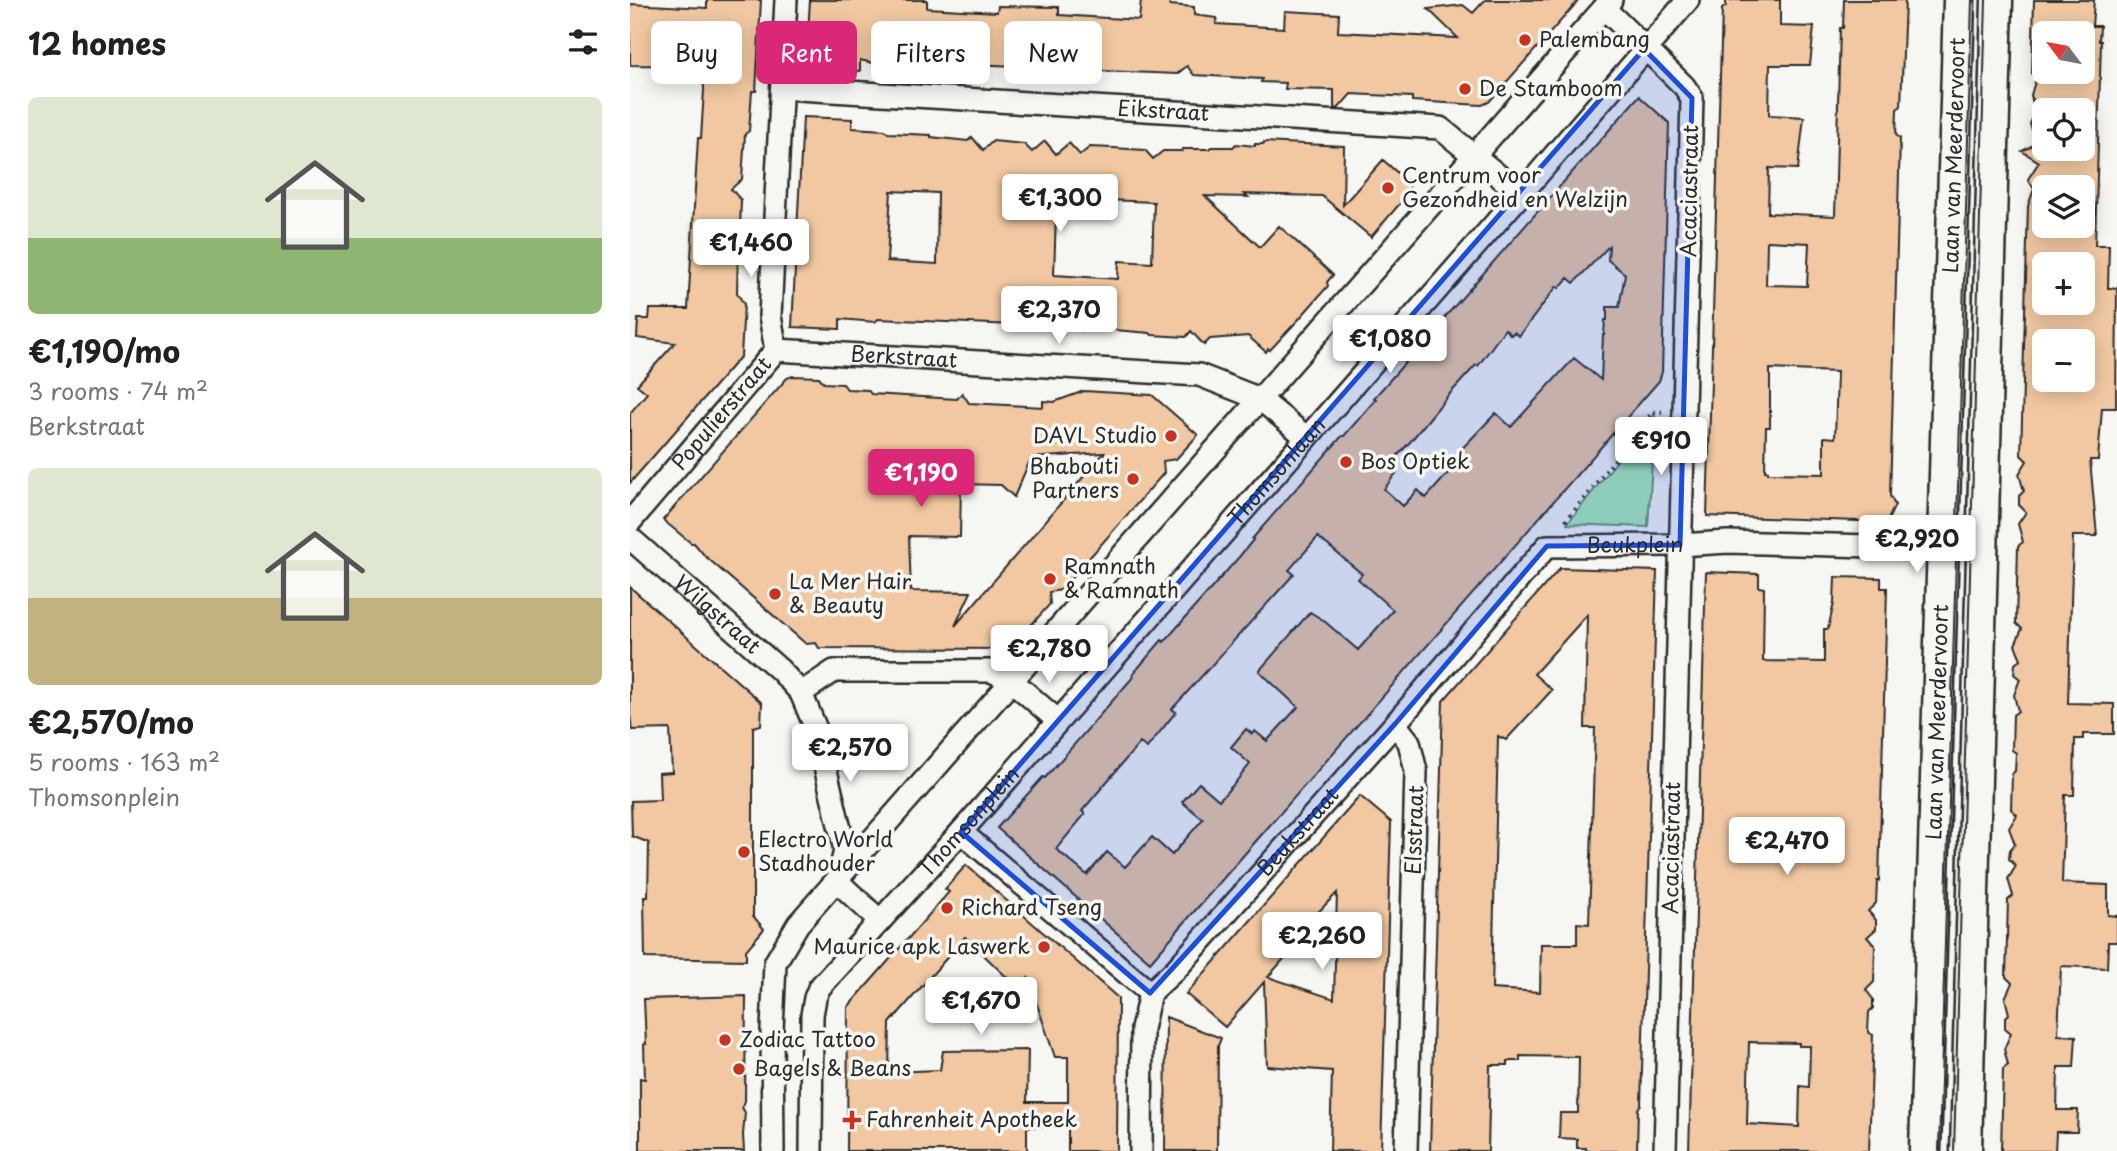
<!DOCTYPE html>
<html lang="en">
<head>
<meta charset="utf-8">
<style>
  body { margin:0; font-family:"Playpen Sans",sans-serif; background:#f2f2f2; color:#202124; height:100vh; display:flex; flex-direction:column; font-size:26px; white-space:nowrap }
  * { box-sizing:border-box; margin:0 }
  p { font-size:23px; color:#757577 }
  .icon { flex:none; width:38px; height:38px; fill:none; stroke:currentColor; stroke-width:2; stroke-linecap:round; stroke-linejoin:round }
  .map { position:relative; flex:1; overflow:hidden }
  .details { display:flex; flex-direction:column; background:#fff; width:630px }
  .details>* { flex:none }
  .hud { position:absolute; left:21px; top:21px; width:665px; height:63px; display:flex; gap:14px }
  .needle { width:46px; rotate:302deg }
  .tools { position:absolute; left:1402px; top:21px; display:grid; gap:14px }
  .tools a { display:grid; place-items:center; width:63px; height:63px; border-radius:10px; background:#fff; box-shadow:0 4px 18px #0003; font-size:35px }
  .price { position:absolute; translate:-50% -60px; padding:0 16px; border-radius:7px; background:#fff; color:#222; font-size:23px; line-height:46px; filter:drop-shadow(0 2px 4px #0008) }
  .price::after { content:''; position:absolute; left:50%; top:42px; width:21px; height:16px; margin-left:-10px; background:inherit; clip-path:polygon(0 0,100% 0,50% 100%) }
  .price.selected { background:#db2777; color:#fff }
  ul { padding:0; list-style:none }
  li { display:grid; align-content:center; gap:14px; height:371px; padding:0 28px }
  li span { display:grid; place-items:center; height:217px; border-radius:10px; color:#555 }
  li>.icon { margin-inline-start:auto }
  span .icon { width:126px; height:126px; fill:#fffc; stroke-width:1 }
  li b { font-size:30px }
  h2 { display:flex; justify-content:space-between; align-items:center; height:84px; padding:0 28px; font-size:30px }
  .chip { padding:0 24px; border-radius:10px; background:#fff; box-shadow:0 4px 18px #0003; font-size:24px; line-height:63px }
  .chip.selected { background:#db2777; color:#fff }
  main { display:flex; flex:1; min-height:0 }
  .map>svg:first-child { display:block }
</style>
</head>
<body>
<main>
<section class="details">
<h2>12 homes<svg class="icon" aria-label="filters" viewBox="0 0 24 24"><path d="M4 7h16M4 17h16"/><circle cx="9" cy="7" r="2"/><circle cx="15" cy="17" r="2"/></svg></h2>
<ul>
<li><span style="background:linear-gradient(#dfe7d0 65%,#8fb573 0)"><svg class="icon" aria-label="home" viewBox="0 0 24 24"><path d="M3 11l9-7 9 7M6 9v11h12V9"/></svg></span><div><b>€1,190/mo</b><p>3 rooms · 74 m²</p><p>Berkstraat</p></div></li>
<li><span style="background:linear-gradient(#dfe7d0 60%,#c2b280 0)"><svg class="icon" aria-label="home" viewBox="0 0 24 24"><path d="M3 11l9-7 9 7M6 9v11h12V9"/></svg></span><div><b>€2,570/mo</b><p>5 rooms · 163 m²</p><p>Thomsonplein</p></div></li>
</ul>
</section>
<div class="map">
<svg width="1487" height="1151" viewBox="0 0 1487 1151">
  <rect width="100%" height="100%" fill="#f6f6f2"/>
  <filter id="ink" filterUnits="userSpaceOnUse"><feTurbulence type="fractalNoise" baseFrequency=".0143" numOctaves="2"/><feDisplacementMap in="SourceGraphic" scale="14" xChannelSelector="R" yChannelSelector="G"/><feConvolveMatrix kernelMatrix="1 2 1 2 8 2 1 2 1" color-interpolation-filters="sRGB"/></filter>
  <g filter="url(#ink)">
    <path fill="#abedb6" stroke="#6b8c70" stroke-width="2" d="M 1025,413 L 1018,527 L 937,524 Z"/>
    <path fill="#f1c8a1" stroke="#2b2b2b" stroke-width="2" fill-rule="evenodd" d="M 77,0 L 131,0 L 126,91 L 122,91 L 119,131 L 115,134 L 112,179 L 101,189 L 111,200 L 110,228 L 99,238 L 108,249 L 107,293 L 114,304 L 111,356 L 0,483 L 0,413 L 17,393 L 7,385 L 45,343 L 7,338 L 8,319 L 19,319 L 20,309 L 58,309 L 68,138 L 71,138 L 74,90 L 73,66 L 0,65 L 0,4 L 77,8 Z
      M 180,0 L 297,0 L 297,8 L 367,12 L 368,6 L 429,7 L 429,15 L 509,20 L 511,0 L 540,0 L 540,5 L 564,7 L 564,15 L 587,18 L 586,24 L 654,28 L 655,11 L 709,14 L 708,32 L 828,38 L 798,9 L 833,5 L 843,13 L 855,0 L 949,0 L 859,102 L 852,105 L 782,101 L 782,97 L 721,94 L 708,109 L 704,108 L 704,90 L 655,89 L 656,83 L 631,82 L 632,79 L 564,75 L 557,66 L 547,74 L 450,70 L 443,63 L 435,69 L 425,68 L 418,62 L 410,67 L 401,67 L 393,60 L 386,66 L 342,64 L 336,68 L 317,67 L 311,71 L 293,70 L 286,74 L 277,74 L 273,70 L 230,60 L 230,71 L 176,68 Z
      M 1096,0 L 1150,0 L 1150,26 L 1184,27 L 1180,65 L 1140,65 L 1139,115 L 1174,117 L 1168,169 L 1139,168 L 1138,213 L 1205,216 L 1210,28 L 1213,28 L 1214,0 L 1275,0 L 1271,106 L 1267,109 L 1266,135 L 1270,138 L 1260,496 L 1265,505 L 1257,522 L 1077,516 L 1092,9 L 1096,6 ZM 1137,241 L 1179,243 L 1177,286 L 1136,285 ZM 1140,369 L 1207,372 L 1205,438 L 1194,437 L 1194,474 L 1138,473 L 1138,471 L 1135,471 L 1136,427 L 1140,427 Z
      M 1404,0 L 1464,0 L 1462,26 L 1470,26 L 1469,41 L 1471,41 L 1465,245 L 1479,245 L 1478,288 L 1487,288 L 1486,408 L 1472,408 L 1468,460 L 1460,460 L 1467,536 L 1443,536 L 1438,703 L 1484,704 L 1484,734 L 1453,734 L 1453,739 L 1445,739 L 1444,795 L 1435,795 L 1432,883 L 1478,885 L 1478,915 L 1487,916 L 1487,942 L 1478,942 L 1477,968 L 1431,966 L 1428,1035 L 1446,1036 L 1444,1067 L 1428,1067 L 1427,1110 L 1448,1110 L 1447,1132 L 1426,1132 L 1425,1151 L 1371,1151 L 1373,1069 L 1378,1065 L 1374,1049 L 1381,1033 L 1375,1028 L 1375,1018 L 1379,1014 L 1375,998 L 1382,983 L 1376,977 L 1378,900 L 1383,896 L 1378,879 L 1386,866 L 1379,859 L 1380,850 L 1385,844 L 1379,828 L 1387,815 L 1381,809 L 1382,774 L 1385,771 L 1386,753 L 1382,750 L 1383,715 L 1388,711 L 1384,695 L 1390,679 L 1384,674 L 1385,664 L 1391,659 L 1385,645 L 1392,629 L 1386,623 L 1388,546 L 1393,542 L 1388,524 L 1396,512 L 1389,505 L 1389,496 L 1394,491 L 1389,474 L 1397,461 L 1391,455 L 1398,206 L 1404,189 L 1398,179 L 1409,162 L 1392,151 L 1407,143 L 1400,124 L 1405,113 L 1401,95 L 1406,78 L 1402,75 ZM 1414,33 L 1452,33 L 1452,72 L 1414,72 ZM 1414,110 L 1452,110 L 1452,149 L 1414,149 ZM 1414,187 L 1452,187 L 1452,226 L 1414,226 ZM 1414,264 L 1452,264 L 1452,303 L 1414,303 ZM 1414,341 L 1452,341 L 1452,380 L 1414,380 Z
      M 1009,96 L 1039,123 L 1032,372 L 1029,381 L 520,962 L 367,828 L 413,777 L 415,778 L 504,676 L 502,675 L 532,640 L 534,642 L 609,557 L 623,540 L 622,539 L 712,436 L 714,436 L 746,399 L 744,398 ZM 979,246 L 978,260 L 995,274 L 989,307 L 977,307 L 977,320 L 975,320 L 974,335 L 973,335 L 971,380 L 944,358 L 881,427 L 866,413 L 823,458 L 828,462 L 796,498 L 788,490 L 773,506 L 754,489 L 767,472 L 759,465 L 780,442 L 816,398 L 846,365 L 848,366 L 875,329 L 881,335 L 884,332 L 889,336 L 927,286 L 929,288 L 938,278 L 944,283 ZM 688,537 L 732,574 L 728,579 L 763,610 L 728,650 L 693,620 L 680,612 L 629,671 L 668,707 L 637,741 L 625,731 L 622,734 L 616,729 L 601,747 L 620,764 L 604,784 L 589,800 L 569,783 L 552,802 L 573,819 L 542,855 L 522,837 L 495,867 L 477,852 L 457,875 L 426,849 L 455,814 L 452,811 L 496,759 L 510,743 L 517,748 L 546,712 L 542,709 L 664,574 L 659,570 Z
      M 173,117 L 222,119 L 222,128 L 255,130 L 258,133 L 301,135 L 301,137 L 338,141 L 342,137 L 353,150 L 363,141 L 394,144 L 402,152 L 415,141 L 426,154 L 439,143 L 450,155 L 460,147 L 483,148 L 515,150 L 523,159 L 533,151 L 552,151 L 552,149 L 579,149 L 581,147 L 603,147 L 606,144 L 625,146 L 625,144 L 634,144 L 634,142 L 714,146 L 713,205 L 753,160 L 779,183 L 780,192 L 741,237 L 692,196 L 614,194 L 618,197 L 575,196 L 630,247 L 649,226 L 703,275 L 697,282 L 698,286 L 669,319 L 640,350 L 638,349 L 636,352 L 618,336 L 580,339 L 574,345 L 561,331 L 556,337 L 522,335 L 520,333 L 473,329 L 466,320 L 452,331 L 441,319 L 432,327 L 248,319 L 245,322 L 210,319 L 210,329 L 162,327 ZM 261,191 L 308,193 L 307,264 L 257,261 ZM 477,200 L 524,202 L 522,263 L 489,261 L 488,279 L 424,275 L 426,214 L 476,215 Z
      M 163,376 L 189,377 L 194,383 L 213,384 L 217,389 L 238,390 L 241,394 L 327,399 L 332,393 L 339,403 L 413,407 L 413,401 L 424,402 L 454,391 L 522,395 L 568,435 L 546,459 L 533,461 L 534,473 L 431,590 L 419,592 L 420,604 L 380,649 L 189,648 L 186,643 L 176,644 L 74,555 L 64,543 L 61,543 L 33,520 L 157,378 ZM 474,453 L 325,626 L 341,592 L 281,591 L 279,536 L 330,537 L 331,484 L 371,485 L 384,497 L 401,458 Z
      M 930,568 L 1027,571 L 1011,1104 L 1008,1109 L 1007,1151 L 956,1151 L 956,1148 L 947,1148 L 947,1139 L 929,1138 L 930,1113 L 948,1113 L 949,1057 L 890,1056 L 890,1061 L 878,1061 L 878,1065 L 860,1065 L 858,1151 L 800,1151 L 813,701 ZM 957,615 L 955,728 L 965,728 L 959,924 L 947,923 L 947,944 L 911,944 L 910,992 L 862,989 L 868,736 L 876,740 L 922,690 L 904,674 Z
      M 1076,572 L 1129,574 L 1129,587 L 1134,588 L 1133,661 L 1194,662 L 1194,629 L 1198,629 L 1204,603 L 1205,577 L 1251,578 L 1251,588 L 1257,588 L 1249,881 L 1247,881 L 1246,903 L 1238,911 L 1246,920 L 1246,929 L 1237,937 L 1245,946 L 1244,982 L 1236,990 L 1243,999 L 1243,1008 L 1239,1012 L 1238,1032 L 1243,1035 L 1239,1151 L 1059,1151 ZM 1119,1042 L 1169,1043 L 1169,1046 L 1180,1046 L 1179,1087 L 1170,1086 L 1169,1127 L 1117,1124 Z
      M 0,587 L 132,703 L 131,725 L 123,727 L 123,916 L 134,929 L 116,950 L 116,960 L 15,958 L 14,897 L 18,897 L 19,843 L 2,836 L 1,801 L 30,800 L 29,773 L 42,772 L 40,729 L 2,730 L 0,715 Z
      M 730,796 L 761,822 L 751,1151 L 700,1151 L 702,1071 L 637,1066 L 634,982 L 595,1027 L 556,994 ZM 707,893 L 704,999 L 638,977 L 659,953 L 653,948 Z
      M 336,865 L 488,998 L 487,1151 L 438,1151 L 438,1127 L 397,1127 L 397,1151 L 217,1151 L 218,1007 L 319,892 L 315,889 ZM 335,937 L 389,989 L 398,978 L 425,1057 L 438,1057 L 438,1102 L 397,1102 L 398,1050 L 313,1051 L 310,1070 L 259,1072 L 260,1023 Z
      M 116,996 L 115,1101 L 112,1107 L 115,1113 L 113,1135 L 114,1151 L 10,1151 L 10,1078 L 15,1079 L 14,1044 L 16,1044 L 14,999 Z
      M 536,1017 L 591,1038 L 588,1046 L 587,1151 L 535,1151 Z"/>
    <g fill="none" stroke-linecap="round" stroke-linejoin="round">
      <g stroke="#2b2b2b" stroke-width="26">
        <g id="street">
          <path d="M 974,8 L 1054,86 L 1062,98 L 1035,1151"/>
          <path id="s1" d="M 152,88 L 810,128 L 891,194"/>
          <path id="s2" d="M 146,350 L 569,375 L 630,399 L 677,438"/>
          <path id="s3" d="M 0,522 L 146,350 L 140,316 L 156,0"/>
          <path id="s4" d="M 0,538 L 150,670 L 171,693 L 186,729 L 215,850 L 209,876"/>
          <path d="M 171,693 L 204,671 L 362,671 L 382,681 L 427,720"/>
          <path d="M 765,724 L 779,742 L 786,771 L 776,1151"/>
          <path d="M 331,832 L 520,993"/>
          <path d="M 207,881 L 250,921"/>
          <path d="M 143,1151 L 142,1030 L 145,963 L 168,924 L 981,0"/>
          <path id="s5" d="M 181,1151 L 182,1015 L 185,998 L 189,988 L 331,832 L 891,194 L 1058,0"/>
          <path id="s6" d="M 511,1151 L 512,1029 L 520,993 L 546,969 L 765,724 L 917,546 L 1050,545 L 1098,542 L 1313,548"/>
        </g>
      </g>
      <g stroke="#2b2b2b" stroke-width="35">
        <g id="secondary">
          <path id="s7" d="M 1295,1151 L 1329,0"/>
          <path d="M 1336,1151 L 1367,0"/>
        </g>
      </g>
      <path stroke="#2b2b2b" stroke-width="4.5" stroke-dasharray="2 5" stroke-linecap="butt" d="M 936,521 L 1023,412 L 1032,412"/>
      <use href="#street" stroke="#f6f6f2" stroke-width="21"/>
      <use href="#secondary" stroke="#f6f6f2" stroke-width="30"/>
      <path stroke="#2b2b2b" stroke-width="2" d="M 1309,1151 L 1342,0
        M 1324,1151 L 1356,0"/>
    </g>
  </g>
  <path fill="#1d4ed8" fill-opacity="0.2" stroke="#1d4ed8" stroke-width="5" stroke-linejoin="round" d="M 1014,49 L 1062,98 L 1050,545 L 917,546 L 765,724 L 520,993 L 331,832 Z"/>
  <g fill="#c8321e" stroke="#f6f6f2" stroke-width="2.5">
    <circle cx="895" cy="40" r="7"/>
    <circle cx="835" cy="89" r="7"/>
    <circle cx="758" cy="188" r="7"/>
    <circle cx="541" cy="436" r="7"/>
    <circle cx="716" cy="462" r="7"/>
    <circle cx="503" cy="479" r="7"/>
    <circle cx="420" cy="579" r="7"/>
    <circle cx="145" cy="594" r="7"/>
    <circle cx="114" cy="852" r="7"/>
    <circle cx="317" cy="908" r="7"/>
    <circle cx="414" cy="947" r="7"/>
    <circle cx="95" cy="1040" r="7"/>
    <circle cx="109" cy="1069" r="7"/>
    <path d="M218.5 1109.5h7v7h7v7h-7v7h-7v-7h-7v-7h7z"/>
  </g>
  <g text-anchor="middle" stroke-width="7" stroke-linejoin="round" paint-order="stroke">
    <g font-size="21" fill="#2b2b2b" stroke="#f6f6f2" text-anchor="start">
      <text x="909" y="47">Palembang</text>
      <text x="849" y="96">De Stamboom</text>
      <text x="772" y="183">Centrum voor<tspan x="772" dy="24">Gezondheid en Welzijn</tspan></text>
      <text x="527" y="443" text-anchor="end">DAVL Studio</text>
      <text x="730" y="469">Bos Optiek</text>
      <text x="489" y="474" text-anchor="end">Bhabouti<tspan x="489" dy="24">Partners</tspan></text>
      <text x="434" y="574">Ramnath<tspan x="434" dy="24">&amp; Ramnath</tspan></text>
      <text x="159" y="589">La Mer Hair<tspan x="159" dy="24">&amp; Beauty</tspan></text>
      <text x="128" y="847">Electro World<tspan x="128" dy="24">Stadhouder</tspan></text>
      <text x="331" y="915">Richard Tseng</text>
      <text x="400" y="954" text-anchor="end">Maurice apk Laswerk</text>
      <text x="109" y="1047">Zodiac Tattoo</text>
      <text x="123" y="1076">Bagels &amp; Beans</text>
      <text x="236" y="1127">Fahrenheit Apotheek</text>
    </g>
    <g font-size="21" fill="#2b2b2b" stroke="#f6f6f2">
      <text dy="7" stroke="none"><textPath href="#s1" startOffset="382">Eikstraat</textPath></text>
      <text dy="7" stroke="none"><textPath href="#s7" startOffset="996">Laan van Meerdervoort</textPath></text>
      <text transform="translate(1060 191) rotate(-89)" y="7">Acaciastraat</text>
      <text dy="7" stroke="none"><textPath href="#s2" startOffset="128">Berkstraat</textPath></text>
      <text dy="7" stroke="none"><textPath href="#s3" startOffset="142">Populierstraat</textPath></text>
      <text dy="7" stroke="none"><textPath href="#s5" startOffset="854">Thomsonlaan</textPath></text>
      <text dy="7" stroke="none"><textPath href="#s6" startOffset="845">Beukplein</textPath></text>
      <text dy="7" stroke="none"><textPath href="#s4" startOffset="116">Wilgstraat</textPath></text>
      <text dy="7" stroke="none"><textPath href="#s7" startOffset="429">Laan van Meerdervoort</textPath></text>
      <text dy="7" stroke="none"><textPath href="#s5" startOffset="388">Thomsonplein</textPath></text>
      <text transform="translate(785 830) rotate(-88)" y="7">Elsstraat</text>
      <text dy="7" stroke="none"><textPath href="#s6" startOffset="378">Beukstraat</textPath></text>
      <text transform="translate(1042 848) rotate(-89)" y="7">Acaciastraat</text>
    </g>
  </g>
</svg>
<div class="tools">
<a><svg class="needle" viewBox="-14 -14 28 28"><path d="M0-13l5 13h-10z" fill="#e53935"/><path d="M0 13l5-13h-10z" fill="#757577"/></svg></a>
<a><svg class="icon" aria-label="locate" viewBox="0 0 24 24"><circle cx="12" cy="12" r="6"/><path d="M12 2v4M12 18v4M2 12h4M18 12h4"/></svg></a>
<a><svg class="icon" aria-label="layers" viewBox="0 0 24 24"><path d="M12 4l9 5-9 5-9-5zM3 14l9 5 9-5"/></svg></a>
<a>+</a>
<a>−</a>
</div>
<b class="price" style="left:430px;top:234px">€1,300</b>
<b class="price" style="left:121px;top:279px">€1,460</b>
<b class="price" style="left:429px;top:346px">€2,370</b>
<b class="price" style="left:760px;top:375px">€1,080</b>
<b class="price" style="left:1031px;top:477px">€910</b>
<b class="price selected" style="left:291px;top:509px">€1,190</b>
<b class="price" style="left:1287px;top:575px">€2,920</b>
<b class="price" style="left:419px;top:685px">€2,780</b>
<b class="price" style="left:220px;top:784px">€2,570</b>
<b class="price" style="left:1157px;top:877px">€2,470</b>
<b class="price" style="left:692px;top:972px">€2,260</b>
<b class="price" style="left:351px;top:1037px">€1,670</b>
<div class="hud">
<a class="chip">Buy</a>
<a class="chip selected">Rent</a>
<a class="chip">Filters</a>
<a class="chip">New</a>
</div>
</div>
</main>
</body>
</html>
